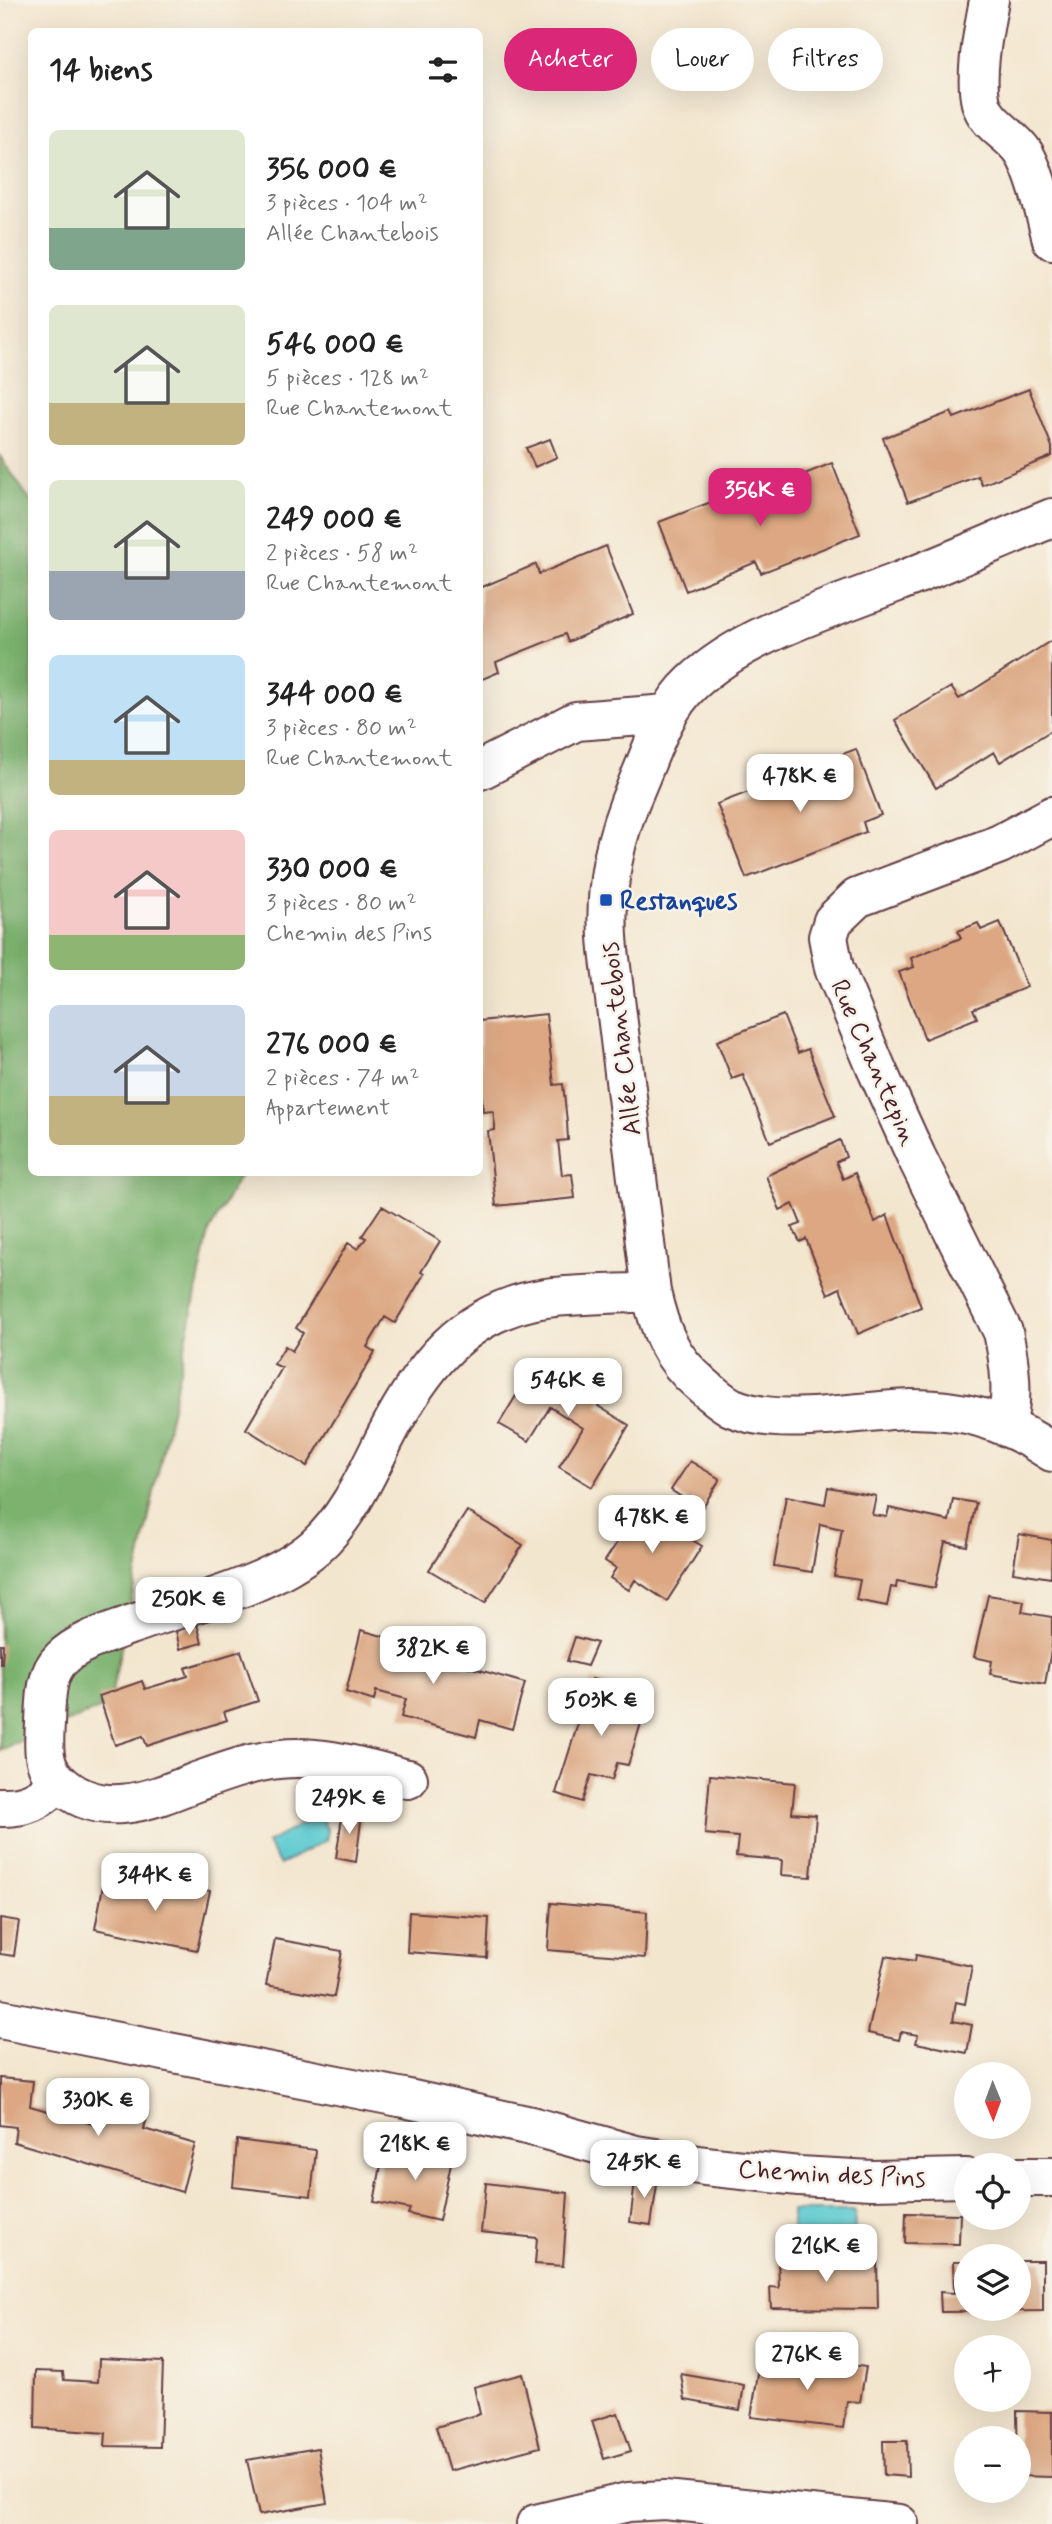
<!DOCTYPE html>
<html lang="fr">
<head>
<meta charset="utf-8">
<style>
  body { margin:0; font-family:Mynerve,sans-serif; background:#f2f2f2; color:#222; height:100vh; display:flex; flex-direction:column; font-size:26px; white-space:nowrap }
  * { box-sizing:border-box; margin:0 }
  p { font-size:23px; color:#767676 }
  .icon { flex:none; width:38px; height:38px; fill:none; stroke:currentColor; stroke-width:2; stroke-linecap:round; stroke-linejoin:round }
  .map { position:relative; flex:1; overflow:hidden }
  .drawer { position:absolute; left:28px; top:28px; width:455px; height:1148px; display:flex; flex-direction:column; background:#fff; border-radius:10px; box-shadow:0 7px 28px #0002 }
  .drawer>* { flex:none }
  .banner { position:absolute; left:504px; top:28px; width:443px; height:63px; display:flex; gap:14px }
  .needle { width:46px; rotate:179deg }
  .controls { position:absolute; left:954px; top:2062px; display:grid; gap:14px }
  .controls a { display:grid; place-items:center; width:77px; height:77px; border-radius:50%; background:#fff; box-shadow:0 7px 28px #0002; font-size:35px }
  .price { position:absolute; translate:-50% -60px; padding:0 16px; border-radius:14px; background:#fff; color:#222; font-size:23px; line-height:46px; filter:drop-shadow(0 2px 4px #0008) }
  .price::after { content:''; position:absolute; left:50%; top:42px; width:21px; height:16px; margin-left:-10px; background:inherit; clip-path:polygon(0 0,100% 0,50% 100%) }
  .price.selected { background:#db2777; color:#fff }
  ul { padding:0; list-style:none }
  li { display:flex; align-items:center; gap:21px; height:175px; padding:0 21px }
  li span { display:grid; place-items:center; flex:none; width:196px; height:140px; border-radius:10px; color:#555 }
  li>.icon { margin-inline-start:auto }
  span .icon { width:84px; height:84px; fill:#fffc; stroke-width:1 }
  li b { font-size:30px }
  h2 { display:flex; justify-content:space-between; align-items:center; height:84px; padding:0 21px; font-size:30px }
  .tag { padding:0 24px; border-radius:32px; background:#fff; box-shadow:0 7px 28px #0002; font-size:24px; line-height:63px }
  .tag.selected { background:#db2777; color:#fff }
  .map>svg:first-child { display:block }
</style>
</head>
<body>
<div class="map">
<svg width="1052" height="2524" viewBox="0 0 1052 2524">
  <rect width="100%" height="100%" fill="#f7f3e8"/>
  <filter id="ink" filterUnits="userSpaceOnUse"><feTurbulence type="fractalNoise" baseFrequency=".0143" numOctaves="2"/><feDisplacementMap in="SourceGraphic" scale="14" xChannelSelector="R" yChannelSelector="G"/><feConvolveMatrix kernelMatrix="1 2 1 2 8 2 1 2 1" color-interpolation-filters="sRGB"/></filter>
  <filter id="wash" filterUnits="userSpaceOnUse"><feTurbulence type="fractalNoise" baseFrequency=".00686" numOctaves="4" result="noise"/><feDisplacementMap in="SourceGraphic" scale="28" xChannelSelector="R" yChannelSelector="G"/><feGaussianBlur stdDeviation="1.57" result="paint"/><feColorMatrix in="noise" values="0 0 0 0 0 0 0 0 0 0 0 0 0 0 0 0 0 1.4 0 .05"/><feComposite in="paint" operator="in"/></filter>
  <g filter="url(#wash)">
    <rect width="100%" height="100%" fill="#f3e6cf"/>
    <path fill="#7cb26e" stroke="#63684c" stroke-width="2" d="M 0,456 L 32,503 L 32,1172 L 241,1173 L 209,1232 L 109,1705 L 0,1750 Z"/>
    <path fill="#5ccad0" stroke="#53747e" stroke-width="2" d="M 319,1814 L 328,1831 L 326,1840 L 280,1865 L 267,1843 Z
      M 792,2211 L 855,2211 L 854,2244 L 792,2242 Z"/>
    <g id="blocks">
      <path fill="#dca782" d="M 1029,389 L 1052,447 L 1052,456 L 982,485 L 978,476 L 908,502 L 883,438 L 951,412 L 954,418 Z
        M 550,439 L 557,457 L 535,467 L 526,448 Z
        M 832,463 L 860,534 L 761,573 L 756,562 L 686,591 L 659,522 L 729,495 L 733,503 Z
        M 606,546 L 633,614 L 568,642 L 565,634 L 496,662 L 499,672 L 480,680 L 480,588 L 536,564 L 539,574 Z
        M 1052,640 L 1052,730 L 1000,762 L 994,752 L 936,788 L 895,720 L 951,687 L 959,699 Z
        M 856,749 L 881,815 L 863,822 L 866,832 L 746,878 L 717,804 L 785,778 L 787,783 L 822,770 L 818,763 Z
        M 1000,922 L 1027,987 L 973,1009 L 977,1018 L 925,1039 L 899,972 L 914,967 L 911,958 L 961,938 L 958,931 L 978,923 L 981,930 Z
        M 546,1014 L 554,1085 L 563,1084 L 567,1122 L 568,1140 L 558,1141 L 562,1175 L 572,1174 L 575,1198 L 496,1206 L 488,1131 L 495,1130 L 495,1125 L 493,1111 L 483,1112 L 480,1077 L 480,1021 Z
        M 783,1015 L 798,1053 L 808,1049 L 835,1116 L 770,1142 L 743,1075 L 732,1079 L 717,1041 Z
        M 840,1140 L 846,1157 L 836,1162 L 843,1179 L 855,1173 L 875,1222 L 887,1215 L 921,1307 L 858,1334 L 840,1288 L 828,1294 L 806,1239 L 800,1242 L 792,1227 L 801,1224 L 793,1204 L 780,1210 L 766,1176 Z
        M 382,1206 L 440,1241 L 421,1272 L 424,1274 L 395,1323 L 385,1317 L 367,1347 L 375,1352 L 307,1466 L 246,1429 L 282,1368 L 274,1364 L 285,1346 L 292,1351 L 303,1333 L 296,1328 L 316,1295 L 348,1243 L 358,1249 L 366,1238 L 362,1236 Z
        M 537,1361 L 550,1370 L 555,1362 L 605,1393 L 598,1406 L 629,1425 L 592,1487 L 559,1467 L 583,1428 L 550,1407 L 529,1441 L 499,1424 Z
        M 690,1461 L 720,1479 L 701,1510 L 671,1490 Z
        M 828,1487 L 876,1496 L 872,1515 L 887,1517 L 889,1508 L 949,1521 L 953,1499 L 976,1503 L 967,1546 L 945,1542 L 935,1588 L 897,1581 L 896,1588 L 891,1587 L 887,1606 L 856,1600 L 860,1580 L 834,1576 L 842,1529 L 820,1524 L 812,1572 L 774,1566 L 786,1496 L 825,1504 Z
        M 639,1508 L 702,1546 L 667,1601 L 635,1580 L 629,1590 L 610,1578 L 616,1568 L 605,1561 Z
        M 467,1511 L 523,1545 L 485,1603 L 429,1570 Z
        M 1019,1534 L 1052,1540 L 1051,1578 L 1013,1572 Z
        M 988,1595 L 1024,1601 L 1022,1612 L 1052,1617 L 1052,1645 L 1045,1684 L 990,1674 L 992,1661 L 974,1657 Z
        M 197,1624 L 202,1643 L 180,1649 L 176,1631 Z
        M 361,1630 L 421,1647 L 419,1657 L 441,1662 L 444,1651 L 465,1658 L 462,1665 L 525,1683 L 512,1729 L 480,1720 L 476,1737 L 401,1717 L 406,1699 L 376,1691 L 374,1701 L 346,1692 Z
        M 575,1637 L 597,1643 L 587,1666 L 567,1661 Z
        M 0,1644 L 3,1644 L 2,1664 L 0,1664 Z
        M 241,1651 L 258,1701 L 224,1712 L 227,1720 L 147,1746 L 143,1736 L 115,1745 L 99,1696 L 142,1681 L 145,1689 L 188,1676 L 185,1668 Z
        M 592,1679 L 639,1692 L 632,1717 L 642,1720 L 628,1765 L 617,1763 L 612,1780 L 591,1775 L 582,1802 L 556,1793 Z
        M 710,1775 L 795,1783 L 792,1813 L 816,1815 L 811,1877 L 781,1875 L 782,1860 L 736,1856 L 738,1837 L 705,1834 Z
        M 343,1810 L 362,1813 L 356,1862 L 336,1858 Z
        M 147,1878 L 210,1891 L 197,1950 L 95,1929 L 103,1886 L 145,1893 Z
        M 551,1903 L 647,1912 L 645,1958 L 548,1950 Z
        M 409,1912 L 489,1918 L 487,1958 L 407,1952 Z
        M 0,1918 L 19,1921 L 14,1956 L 0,1954 Z
        M 275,1939 L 342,1951 L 334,1997 L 266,1985 Z
        M 916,1955 L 972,1966 L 965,2004 L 956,2002 L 953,2021 L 972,2025 L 967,2053 L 916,2043 L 918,2035 L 901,2032 L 899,2040 L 868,2033 L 885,1956 L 915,1961 Z
        M 0,2078 L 33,2081 L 30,2106 L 103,2127 L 111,2101 L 148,2112 L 144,2129 L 195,2144 L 182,2192 L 14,2142 L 16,2127 L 0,2125 Z
        M 237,2140 L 316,2150 L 311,2196 L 233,2187 Z
        M 407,2145 L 453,2154 L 439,2221 L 408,2214 L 410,2209 L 374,2202 L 383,2155 L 404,2159 Z
        M 636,2174 L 658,2178 L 651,2225 L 630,2222 Z
        M 486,2183 L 568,2193 L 563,2266 L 535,2264 L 537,2238 L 481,2232 Z
        M 906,2213 L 960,2214 L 959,2244 L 905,2243 Z
        M 778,2258 L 877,2260 L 878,2309 L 771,2308 L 770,2287 L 779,2288 Z
        M 1018,2261 L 1043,2261 L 1043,2311 L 941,2312 L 940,2292 L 954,2293 L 953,2262 L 966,2262 L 966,2308 L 1018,2308 Z
        M 803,2358 L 866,2367 L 860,2402 L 847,2401 L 843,2428 L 751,2417 L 760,2361 L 802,2368 Z
        M 99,2359 L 163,2362 L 160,2447 L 105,2446 L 106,2433 L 35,2428 L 36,2371 L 63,2372 L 64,2380 L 98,2382 Z
        M 522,2374 L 540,2447 L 449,2471 L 436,2427 L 480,2414 L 474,2387 Z
        M 681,2374 L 744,2385 L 740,2410 L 685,2400 Z
        M 1017,2411 L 1052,2412 L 1052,2477 L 1018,2476 Z
        M 618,2413 L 631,2451 L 604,2459 L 592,2421 Z
        M 883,2441 L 907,2441 L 908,2477 L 884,2475 Z
        M 318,2448 L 327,2503 L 259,2515 L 247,2460 Z"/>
    </g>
  </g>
  <g filter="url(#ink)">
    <use href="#blocks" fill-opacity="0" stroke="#633d44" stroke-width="2"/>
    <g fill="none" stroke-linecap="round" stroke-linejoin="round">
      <g stroke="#633d44" stroke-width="42">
        <path id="minor" d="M 989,0 C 984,28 974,75 981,103 C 987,125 1011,134 1023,152 C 1034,168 1047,219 1052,240
          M 1052,518 C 998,540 945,564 890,585 C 825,611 744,634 692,683 C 665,708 653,747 639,780 C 614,836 603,888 609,950 L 651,1292 C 660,1331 670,1358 701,1384 C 710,1392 720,1401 731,1407 C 780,1429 858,1410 911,1409 C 925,1409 940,1410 954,1412 C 988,1416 1024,1433 1052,1452
          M 480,770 L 576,721 L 668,714
          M 1006,1427 C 1014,1395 1010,1364 1003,1332 L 916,1156 L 877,1070 L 834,968 L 828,937 L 833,921 L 857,898 L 1000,844 L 1052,816
          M 408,1779 C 367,1769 322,1754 280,1759 C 250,1762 224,1772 196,1782 C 151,1800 99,1822 58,1781 C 41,1765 44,1745 45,1723 C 46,1703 45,1674 61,1659 C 78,1642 105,1634 127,1626 C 185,1605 269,1587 315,1547 C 347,1519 366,1476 385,1438 C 420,1369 463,1310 546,1298 C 581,1294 617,1294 651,1292
          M 0,1807 C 25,1808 42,1800 58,1782
          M 0,2019 L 404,2098 L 531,2126 L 636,2155 L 705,2166 L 799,2176 L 872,2180 L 966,2178
          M 1018,2177 L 1052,2177
          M 536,2524 L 628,2502 L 665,2500 L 899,2524"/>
      </g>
      <use href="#minor" stroke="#fff" stroke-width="38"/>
    </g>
  </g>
  <rect fill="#1a4fb4" stroke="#f7f3e8" stroke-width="2.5" x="599" y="893" width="14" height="14" rx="3.5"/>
  <g text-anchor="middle" stroke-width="5" stroke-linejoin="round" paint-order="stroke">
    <g font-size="26" font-weight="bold" fill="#164399" stroke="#f7f3e8" text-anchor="start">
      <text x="620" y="909">Restanques</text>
    </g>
    <g font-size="26" fill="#4a1f2b" stroke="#f7f3e8">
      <text transform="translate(620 1039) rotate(-97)" y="9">Allée Chantebois</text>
      <text transform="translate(875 1062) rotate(66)" y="9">Rue Chantepin</text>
      <text transform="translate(832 2173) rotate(3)" y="9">Chemin des Pins</text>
    </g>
  </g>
</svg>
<div class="controls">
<a><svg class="needle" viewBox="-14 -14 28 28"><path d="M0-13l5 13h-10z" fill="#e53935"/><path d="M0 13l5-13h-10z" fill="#767676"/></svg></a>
<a><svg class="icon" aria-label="locate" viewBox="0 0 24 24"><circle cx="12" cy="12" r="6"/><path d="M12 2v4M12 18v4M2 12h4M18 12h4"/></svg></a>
<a><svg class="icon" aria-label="layers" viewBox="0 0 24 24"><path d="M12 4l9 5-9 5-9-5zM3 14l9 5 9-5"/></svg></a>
<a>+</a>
<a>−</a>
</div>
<b class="price selected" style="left:760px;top:528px">356K €</b>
<b class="price" style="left:800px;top:814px">478K €</b>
<b class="price" style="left:568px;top:1418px">546K €</b>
<b class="price" style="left:652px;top:1555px">478K €</b>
<b class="price" style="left:189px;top:1637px">250K €</b>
<b class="price" style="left:433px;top:1686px">382K €</b>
<b class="price" style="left:601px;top:1738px">503K €</b>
<b class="price" style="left:349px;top:1836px">249K €</b>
<b class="price" style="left:155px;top:1913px">344K €</b>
<b class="price" style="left:98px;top:2138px">330K €</b>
<b class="price" style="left:415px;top:2182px">218K €</b>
<b class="price" style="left:644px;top:2200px">245K €</b>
<b class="price" style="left:826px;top:2284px">216K €</b>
<b class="price" style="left:807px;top:2392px">276K €</b>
<div class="banner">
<a class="tag selected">Acheter</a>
<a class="tag">Louer</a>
<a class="tag">Filtres</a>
</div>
<section class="drawer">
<h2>14 biens<svg class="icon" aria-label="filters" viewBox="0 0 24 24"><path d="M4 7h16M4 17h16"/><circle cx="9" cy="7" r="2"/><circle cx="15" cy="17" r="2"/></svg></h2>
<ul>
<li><span style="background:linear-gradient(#dfe7d0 70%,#7fa58c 0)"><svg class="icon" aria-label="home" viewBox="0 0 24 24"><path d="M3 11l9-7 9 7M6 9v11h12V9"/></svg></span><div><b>356 000 €</b><p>3 pièces · 104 m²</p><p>Allée Chantebois</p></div></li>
<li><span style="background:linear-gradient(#dfe7d0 70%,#c2b280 0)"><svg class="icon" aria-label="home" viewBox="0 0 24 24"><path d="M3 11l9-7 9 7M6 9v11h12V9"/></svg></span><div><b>546 000 €</b><p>5 pièces · 128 m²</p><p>Rue Chantemont</p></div></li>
<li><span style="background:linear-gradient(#dfe7d0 65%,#9aa5b1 0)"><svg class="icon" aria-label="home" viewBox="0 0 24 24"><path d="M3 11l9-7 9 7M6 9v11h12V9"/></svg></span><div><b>249 000 €</b><p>2 pièces · 58 m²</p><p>Rue Chantemont</p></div></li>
<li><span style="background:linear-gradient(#bfe0f5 75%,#c2b280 0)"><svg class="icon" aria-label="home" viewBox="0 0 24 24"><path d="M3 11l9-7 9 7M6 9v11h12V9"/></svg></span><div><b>344 000 €</b><p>3 pièces · 80 m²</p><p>Rue Chantemont</p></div></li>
<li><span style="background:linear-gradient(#f6c9c9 75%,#8fb573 0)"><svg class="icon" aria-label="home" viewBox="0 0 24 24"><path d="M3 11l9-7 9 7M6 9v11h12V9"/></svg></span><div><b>330 000 €</b><p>3 pièces · 80 m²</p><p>Chemin des Pins</p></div></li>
<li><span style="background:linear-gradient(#c9d6e8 65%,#c2b280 0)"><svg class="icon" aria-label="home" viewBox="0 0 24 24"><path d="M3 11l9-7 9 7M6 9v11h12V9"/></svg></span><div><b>276 000 €</b><p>2 pièces · 74 m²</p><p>Appartement</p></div></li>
</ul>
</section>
</div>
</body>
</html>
